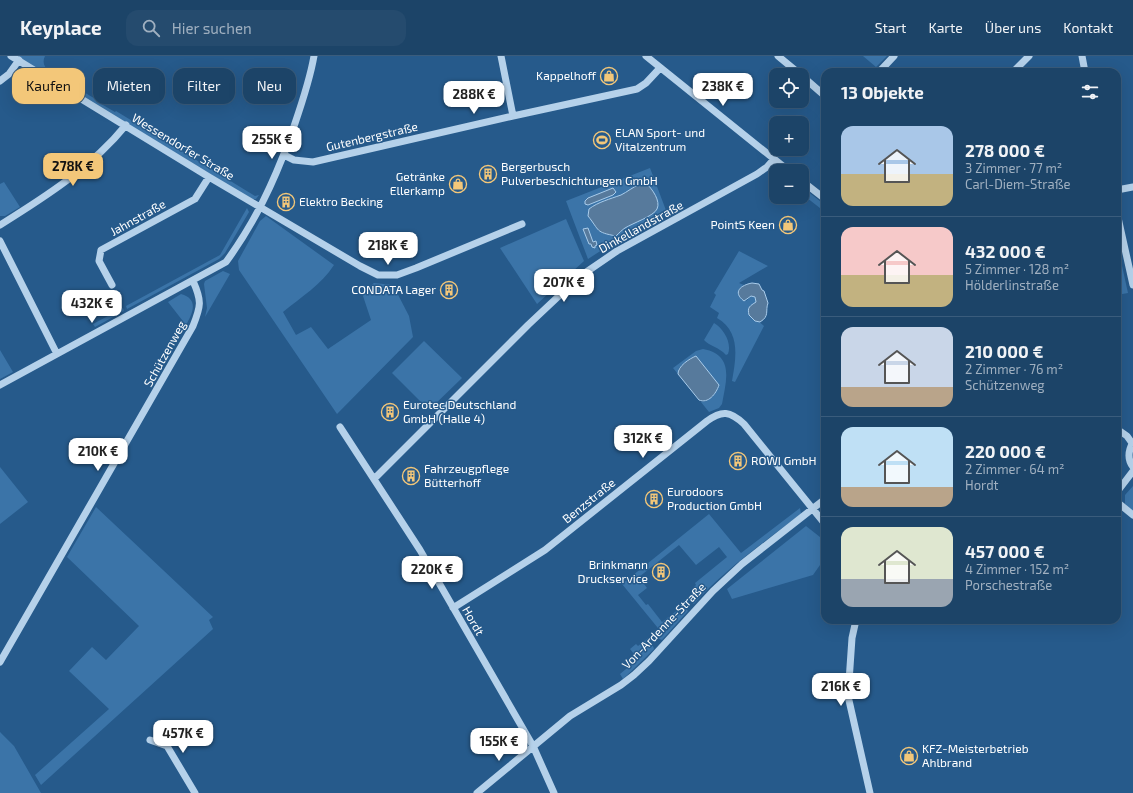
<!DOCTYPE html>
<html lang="de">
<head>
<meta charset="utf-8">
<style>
  body { margin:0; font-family:"Exo 2",sans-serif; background:#254b6e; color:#f1f3f6; height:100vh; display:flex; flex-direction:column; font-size:15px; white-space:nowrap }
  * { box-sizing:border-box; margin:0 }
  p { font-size:13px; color:#a0b0c0 }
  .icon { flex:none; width:22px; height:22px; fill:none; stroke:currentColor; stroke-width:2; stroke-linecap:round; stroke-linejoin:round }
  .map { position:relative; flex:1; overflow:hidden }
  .drawer { position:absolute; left:821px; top:12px; width:300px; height:556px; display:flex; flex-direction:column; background:#1c4468; border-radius:12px; box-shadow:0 4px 16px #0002,0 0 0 1px #3a5c7c }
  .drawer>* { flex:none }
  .banner { position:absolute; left:12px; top:12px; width:380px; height:36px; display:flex; gap:8px }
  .fabs { position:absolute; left:769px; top:12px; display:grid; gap:8px }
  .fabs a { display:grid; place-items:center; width:40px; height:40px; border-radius:8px; background:#1c4468; box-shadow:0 4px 16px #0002,0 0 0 1px #3a5c7c; font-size:20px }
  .price { position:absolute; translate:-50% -34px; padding:0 9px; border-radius:8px; background:#fff; color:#222; font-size:13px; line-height:26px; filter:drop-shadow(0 1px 2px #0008) }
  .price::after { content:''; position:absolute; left:50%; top:24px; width:12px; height:9px; margin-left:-6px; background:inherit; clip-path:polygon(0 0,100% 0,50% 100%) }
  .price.active { background:#f3c779; color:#111 }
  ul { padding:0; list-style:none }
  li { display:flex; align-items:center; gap:12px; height:100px; padding:0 20px }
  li+li { border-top:1px solid #3a5c7c }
  li span { display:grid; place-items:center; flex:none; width:112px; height:80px; border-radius:12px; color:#555 }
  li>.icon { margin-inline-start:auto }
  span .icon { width:48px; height:48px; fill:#fffc; stroke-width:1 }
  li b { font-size:17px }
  h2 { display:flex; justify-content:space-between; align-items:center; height:48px; padding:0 20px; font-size:17px }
  .tag { padding:0 14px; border-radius:12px; background:#1c4468; box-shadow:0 4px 16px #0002,0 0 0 1px #3a5c7c; font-size:14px; line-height:36px }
  .tag.active { background:#f3c779; color:#111 }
  header { display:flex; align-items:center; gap:24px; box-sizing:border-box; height:56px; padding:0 20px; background:#1c4468; border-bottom:1px solid #3a5c7c }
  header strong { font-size:19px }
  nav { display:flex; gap:22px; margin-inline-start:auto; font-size:14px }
  .search { width:280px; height:36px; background:#254b6e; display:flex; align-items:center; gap:10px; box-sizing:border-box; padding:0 14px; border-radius:12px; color:#a0b0c0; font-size:15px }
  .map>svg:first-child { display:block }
</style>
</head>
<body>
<header>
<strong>Keyplace</strong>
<div class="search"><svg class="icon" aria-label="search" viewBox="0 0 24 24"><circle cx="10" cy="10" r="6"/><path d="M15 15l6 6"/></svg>Hier suchen</div>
<nav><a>Start</a><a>Karte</a><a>Über uns</a><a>Kontakt</a></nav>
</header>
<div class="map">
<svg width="1133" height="737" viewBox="0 0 1133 737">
  <rect width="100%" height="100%" fill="#265a8b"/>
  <path fill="#3b74a8" d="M 15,0 L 45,0 C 42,6 44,11 49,15 L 97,44 L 96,45 L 115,56 L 116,55 L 255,140 L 259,139 L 256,143 L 252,143 Z
    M 863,0 L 887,0 L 876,11 Z
    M 650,112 L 667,157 L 619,183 L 588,203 L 566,145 Z
    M 4,126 L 20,151 L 5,160 L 0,160 L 0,128 Z
    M 802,131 L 825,149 L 825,156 L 802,138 Z
    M 247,152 L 249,156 L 225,197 L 219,203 L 127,253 L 126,250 L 220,199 Z
    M 266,160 L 334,209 C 321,229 301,241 283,256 L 296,279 L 311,271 L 328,293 L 371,264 L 362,237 L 374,227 L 393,229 L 409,260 L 413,281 L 337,358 L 239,214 L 238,205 L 260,165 Z
    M 566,163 L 584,205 L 537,248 L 500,192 Z
    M 1117,187 L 1128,237 L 1117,239 Z
    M 739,195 L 768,210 L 739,227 L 744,229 L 742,230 L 746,245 L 751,240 L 755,241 L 756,247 L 750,250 L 748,256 L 764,270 L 735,326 L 732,325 C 736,302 741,276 717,262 L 719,257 L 710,251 L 716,239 L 714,237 Z
    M 223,215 L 230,218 L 205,261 L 207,252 L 204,228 L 205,225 Z
    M 181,238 C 199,243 193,257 186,269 L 168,246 Z
    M 123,252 L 124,255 L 95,271 L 93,268 Z
    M 714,267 C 724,273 732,287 728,298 L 726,299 C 719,291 709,290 704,284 Z
    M 424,285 L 462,322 L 429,354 L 392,317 Z
    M 703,293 C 735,299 726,325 722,348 L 719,352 L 709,356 L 701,346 L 707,345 L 715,337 L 693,301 L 679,312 L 678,318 L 673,312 L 696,295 Z
    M 0,294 L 13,316 L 0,323 Z
    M 0,411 L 28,446 L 0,468 Z
    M 1133,430 L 1133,456 L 1125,448 L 1125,439 Z
    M 96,451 L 213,561 L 209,564 L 213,573 L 41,729 L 35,719 L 109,653 L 69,615 L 92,591 L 106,604 L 139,570 L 67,501 Z
    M 800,452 L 801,458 C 764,486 725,513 694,548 L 689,544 L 694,536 L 692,533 L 696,529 L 695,527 L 727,501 L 719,491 L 696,509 L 679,489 L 639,521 L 647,532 L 638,539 L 646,549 L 648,548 L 662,566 L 683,550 L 684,550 L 688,555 L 662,584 L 657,582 L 662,577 L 622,528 L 709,458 L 741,497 Z
    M 806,470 L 825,485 L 825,507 L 820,509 L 813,519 L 732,543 L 727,533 Z
    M 648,582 L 652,587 L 654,593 L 642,605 L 623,623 L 620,618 L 638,603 L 630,593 L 636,588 L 638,590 Z
    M 0,676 L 14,690 L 41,737 L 0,737 Z"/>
  <path fill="#577a9c" stroke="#a9cceb" d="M 640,128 L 647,128 C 652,133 661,145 657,153 C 654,160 633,167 625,172 C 622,174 619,177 616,180 C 595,176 600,175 588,160 L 589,153 C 598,146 610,143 621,139 C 627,136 633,131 640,128 Z
    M 613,132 L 616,136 L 613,139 L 588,149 L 585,148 L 585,145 L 588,142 Z
    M 588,172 L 593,186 L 596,185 L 597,189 L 595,190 L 595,192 L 592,191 L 591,188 L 589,188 L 583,173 Z
    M 752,227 L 759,228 L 762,234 L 764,235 L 768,247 C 765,255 770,260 760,266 L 755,265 L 749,259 C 747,251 750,250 756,246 L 755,241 L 751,240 L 744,245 C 732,236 741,229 752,227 Z
    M 696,300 L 719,329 C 716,338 708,348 699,344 L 678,318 C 678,310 689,303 696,300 Z"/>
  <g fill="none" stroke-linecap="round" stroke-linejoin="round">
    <path stroke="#b5d1ea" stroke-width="7" d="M 11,0 L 209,121 L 360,210 L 378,219 L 397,219 L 416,212 L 522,168
      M 501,0 L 513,60
      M 646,0 L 789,115
      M 778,0 L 801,19
      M 1082,0 L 1085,16
      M 879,16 L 894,0
      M 1013,16 L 1029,0
      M 802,20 L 825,40
      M 0,25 L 9,18 L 19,4
      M 284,99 L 294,104 L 313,106 L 513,60 L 637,33 L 646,27 L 660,12
      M 802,125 L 825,143
      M 1117,134 L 1133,131
      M 1117,157 L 1133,229
      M 0,169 C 45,141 92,111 126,69
      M 0,185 L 57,298
      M 112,229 L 99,205 L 101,194 L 195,143 L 209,121
      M 0,329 L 226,206 C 255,166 273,128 290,82 C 299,55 309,29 314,0
      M 340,371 L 420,494 L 533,690 L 554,737
      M 1117,373 L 1127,380 L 1132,387
      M 1133,386 C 1128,395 1127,403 1133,411
      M 374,423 L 528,269 L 579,221 L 617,195 L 757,118 L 767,111 L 774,103
      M 1117,436 L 1133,415
      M 1117,446 L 1133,459
      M 453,552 L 545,494 L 707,365 C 722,354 730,355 744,368 L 825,468
      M 856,564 L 852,582 L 848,640 L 870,737
      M 0,606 L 193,270 C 201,250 202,245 193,225
      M 150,684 L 167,690 L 195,737
      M 477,737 L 570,660 L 621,629 L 634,619 L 649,605 L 713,535 L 742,508 L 825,443"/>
  </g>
  <defs>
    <g id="shop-ring" transform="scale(0.9)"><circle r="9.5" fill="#265a8b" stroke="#f3c779" stroke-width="1.5"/><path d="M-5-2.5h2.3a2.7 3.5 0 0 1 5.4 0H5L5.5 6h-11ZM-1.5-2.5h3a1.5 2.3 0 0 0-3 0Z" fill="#f3c779"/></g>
    <g id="stadium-ring" transform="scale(0.9)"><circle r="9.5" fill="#265a8b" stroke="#f3c779" stroke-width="1.5"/><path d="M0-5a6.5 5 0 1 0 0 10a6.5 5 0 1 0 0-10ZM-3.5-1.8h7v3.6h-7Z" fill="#f3c779"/></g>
    <g id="building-ring" transform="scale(0.9)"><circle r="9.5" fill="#265a8b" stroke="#f3c779" stroke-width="1.5"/><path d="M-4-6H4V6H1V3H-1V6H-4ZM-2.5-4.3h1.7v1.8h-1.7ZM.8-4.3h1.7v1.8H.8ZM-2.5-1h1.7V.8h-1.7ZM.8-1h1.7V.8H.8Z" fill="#f3c779"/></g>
  </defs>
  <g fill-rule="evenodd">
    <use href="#shop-ring" x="609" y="20"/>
    <use href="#stadium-ring" x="602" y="84"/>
    <use href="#building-ring" x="488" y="118"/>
    <use href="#shop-ring" x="458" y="128"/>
    <use href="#building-ring" x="286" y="146"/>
    <use href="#shop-ring" x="788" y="169"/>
    <use href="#building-ring" x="449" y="234"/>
    <use href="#building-ring" x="390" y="356"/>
    <use href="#building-ring" x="738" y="405"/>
    <use href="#building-ring" x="411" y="420"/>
    <use href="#building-ring" x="654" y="443"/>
    <use href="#building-ring" x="661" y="516"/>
    <use href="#shop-ring" x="909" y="700"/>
  </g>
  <g text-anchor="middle" stroke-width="3" stroke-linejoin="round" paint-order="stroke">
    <g font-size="12" fill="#fff" stroke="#265a8b" text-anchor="start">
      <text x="596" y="24" text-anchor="end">Kappelhoff</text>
      <text x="615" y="81">ELAN Sport- und<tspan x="615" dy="14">Vitalzentrum</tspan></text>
      <text x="501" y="115">Bergerbusch<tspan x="501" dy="14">Pulverbeschichtungen GmbH</tspan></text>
      <text x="445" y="125" text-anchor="end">Getränke<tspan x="445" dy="14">Ellerkamp</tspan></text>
      <text x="299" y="150">Elektro Becking</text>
      <text x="775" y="173" text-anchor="end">PointS Keen</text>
      <text x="436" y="238" text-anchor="end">CONDATA Lager</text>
      <text x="403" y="353">Eurotec Deutschland<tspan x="403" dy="14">GmbH (Halle 4)</tspan></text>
      <text x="751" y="409">ROWI GmbH</text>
      <text x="424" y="417">Fahrzeugpflege<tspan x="424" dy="14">Bütterhoff</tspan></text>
      <text x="667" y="440">Eurodoors<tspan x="667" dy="14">Production GmbH</tspan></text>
      <text x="648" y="513" text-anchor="end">Brinkmann<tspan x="648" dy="14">Druckservice</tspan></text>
      <text x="922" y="697">KFZ-Meisterbetrieb<tspan x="922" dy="14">Ahlbrand</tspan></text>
    </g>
    <g font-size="12" fill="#fff" stroke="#265a8b">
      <text transform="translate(372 81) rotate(-13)" y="4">Gutenbergstraße</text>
      <text transform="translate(183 91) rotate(31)" y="4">Wessendorfer Straße</text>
      <text transform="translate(138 162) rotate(-29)" y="4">Jahnstraße</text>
      <text transform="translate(641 171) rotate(-29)" y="4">Dinkellandstraße</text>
      <text transform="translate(165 298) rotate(-61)" y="4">Schützenweg</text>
      <text transform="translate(589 445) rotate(-39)" y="4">Benzstraße</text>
      <text transform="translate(473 565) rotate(60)" y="4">Hordt</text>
      <text transform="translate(664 570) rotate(-46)" y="4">Von-Ardenne-Straße</text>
    </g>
  </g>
</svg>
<div class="fabs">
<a><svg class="icon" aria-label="locate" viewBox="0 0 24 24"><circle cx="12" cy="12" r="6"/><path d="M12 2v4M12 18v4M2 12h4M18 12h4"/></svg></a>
<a>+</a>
<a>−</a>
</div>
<b class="price" style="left:723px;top:51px">238K €</b>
<b class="price" style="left:474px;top:59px">288K €</b>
<b class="price" style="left:272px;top:104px">255K €</b>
<b class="price active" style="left:73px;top:131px">278K €</b>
<b class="price" style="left:388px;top:210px">218K €</b>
<b class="price" style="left:564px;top:247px">207K €</b>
<b class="price" style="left:92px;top:268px">432K €</b>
<b class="price" style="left:643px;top:403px">312K €</b>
<b class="price" style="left:98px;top:416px">210K €</b>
<b class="price" style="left:432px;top:534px">220K €</b>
<b class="price" style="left:841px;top:651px">216K €</b>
<b class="price" style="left:183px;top:698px">457K €</b>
<b class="price" style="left:499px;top:706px">155K €</b>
<div class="banner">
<a class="tag active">Kaufen</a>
<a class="tag">Mieten</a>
<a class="tag">Filter</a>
<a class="tag">Neu</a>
</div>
<section class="drawer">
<h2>13 Objekte<svg class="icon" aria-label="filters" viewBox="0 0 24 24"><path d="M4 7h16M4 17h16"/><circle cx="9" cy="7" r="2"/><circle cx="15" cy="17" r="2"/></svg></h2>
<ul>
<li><span style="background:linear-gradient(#a9c7e8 60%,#c2b280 0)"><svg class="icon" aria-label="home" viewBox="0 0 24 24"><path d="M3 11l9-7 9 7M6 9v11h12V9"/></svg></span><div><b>278 000 €</b><p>3 Zimmer · 77 m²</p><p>Carl-Diem-Straße</p></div></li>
<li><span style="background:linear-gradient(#f6c9c9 60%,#c2b280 0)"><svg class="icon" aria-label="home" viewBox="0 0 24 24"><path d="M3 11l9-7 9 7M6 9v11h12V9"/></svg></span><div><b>432 000 €</b><p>5 Zimmer · 128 m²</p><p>Hölderlinstraße</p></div></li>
<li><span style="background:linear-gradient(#c9d6e8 75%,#b9a48a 0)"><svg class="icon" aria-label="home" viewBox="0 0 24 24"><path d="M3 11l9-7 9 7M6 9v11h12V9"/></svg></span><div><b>210 000 €</b><p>2 Zimmer · 76 m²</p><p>Schützenweg</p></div></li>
<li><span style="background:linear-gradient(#bfe0f5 75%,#b9a48a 0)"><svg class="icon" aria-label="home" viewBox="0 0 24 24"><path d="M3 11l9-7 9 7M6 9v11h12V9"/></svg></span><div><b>220 000 €</b><p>2 Zimmer · 64 m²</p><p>Hordt</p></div></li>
<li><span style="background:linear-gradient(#dfe7d0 65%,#9aa5b1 0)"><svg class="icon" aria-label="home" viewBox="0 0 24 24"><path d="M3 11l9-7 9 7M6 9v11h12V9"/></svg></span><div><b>457 000 €</b><p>4 Zimmer · 152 m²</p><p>Porschestraße</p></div></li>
</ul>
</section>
</div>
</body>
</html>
